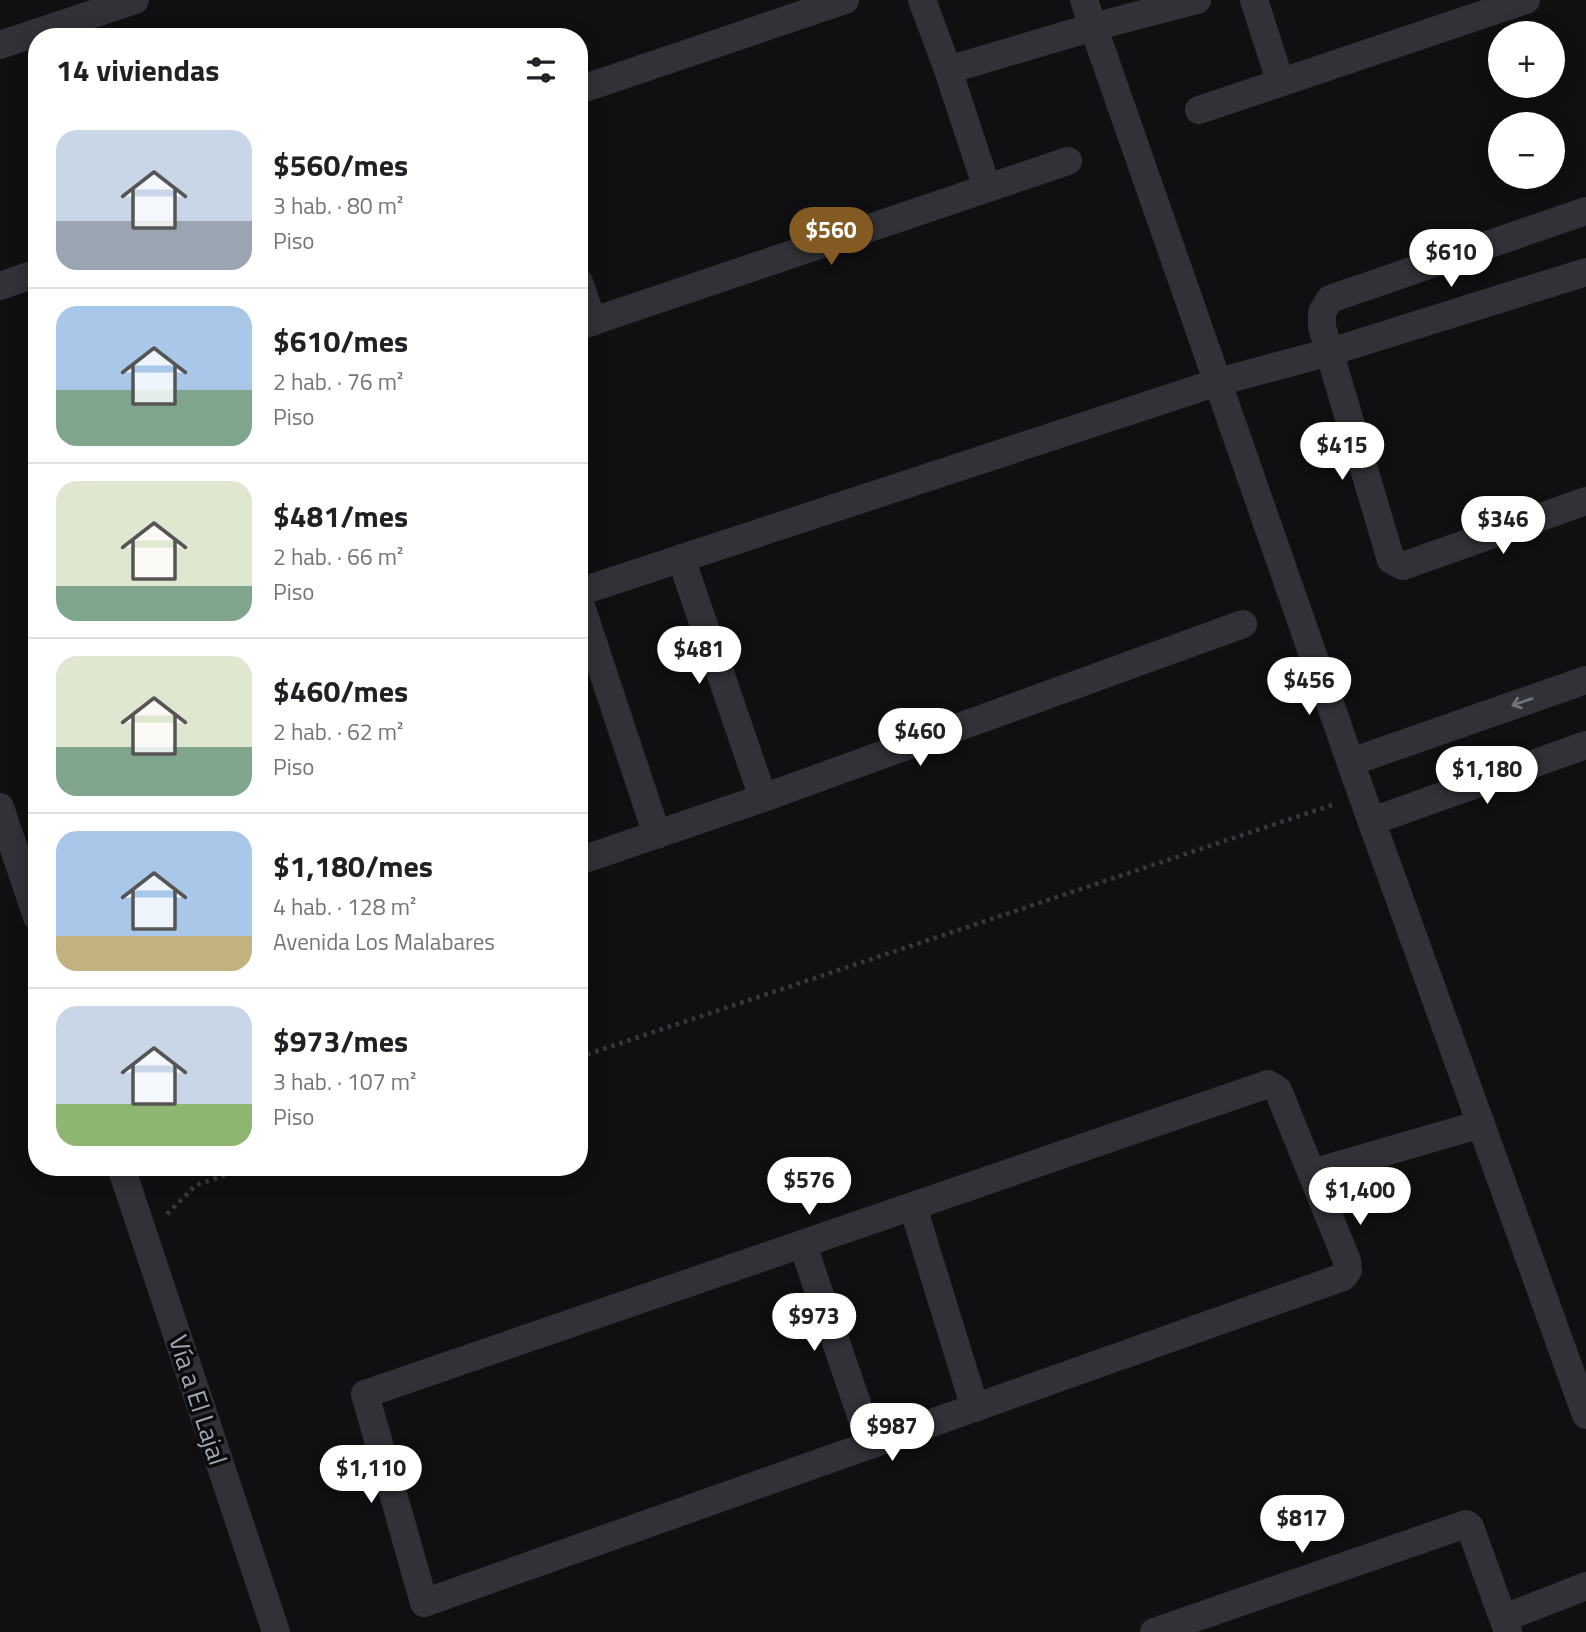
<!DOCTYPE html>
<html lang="es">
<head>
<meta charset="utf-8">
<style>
  body { margin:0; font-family:"Titillium Web",sans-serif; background:#f2f2f2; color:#202124; height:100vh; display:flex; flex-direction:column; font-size:26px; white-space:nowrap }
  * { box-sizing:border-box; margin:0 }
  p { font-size:23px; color:#757577 }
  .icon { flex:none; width:38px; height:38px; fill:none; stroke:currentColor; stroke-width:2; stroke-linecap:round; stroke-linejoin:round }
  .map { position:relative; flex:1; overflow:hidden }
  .details { position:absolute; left:28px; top:28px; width:560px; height:1148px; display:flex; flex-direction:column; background:#fff; border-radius:28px; box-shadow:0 4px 18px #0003 }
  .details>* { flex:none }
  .buttons { position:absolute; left:1488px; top:21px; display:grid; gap:14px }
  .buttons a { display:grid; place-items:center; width:77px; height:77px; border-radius:50%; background:#fff; box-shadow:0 4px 18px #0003; font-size:35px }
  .price { position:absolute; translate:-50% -60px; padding:0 16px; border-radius:24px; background:#fff; color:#222; font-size:23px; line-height:46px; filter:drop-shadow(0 2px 4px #0008) }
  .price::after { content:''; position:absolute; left:50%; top:42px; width:21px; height:16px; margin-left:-10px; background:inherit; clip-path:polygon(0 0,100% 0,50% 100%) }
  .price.active { background:#825a22; color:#fff }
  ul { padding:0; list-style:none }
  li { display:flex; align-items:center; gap:21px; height:175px; padding:0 28px }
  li+li { border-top:2px solid #e0e0e0 }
  li span { display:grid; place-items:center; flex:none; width:196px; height:140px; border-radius:21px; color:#555 }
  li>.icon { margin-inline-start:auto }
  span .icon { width:84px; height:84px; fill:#fffc; stroke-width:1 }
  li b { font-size:30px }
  h2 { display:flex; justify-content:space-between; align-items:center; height:84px; padding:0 28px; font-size:30px }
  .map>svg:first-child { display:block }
</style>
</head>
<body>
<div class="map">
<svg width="1586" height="1632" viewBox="0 0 1586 1632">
  <rect width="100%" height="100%" fill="#101012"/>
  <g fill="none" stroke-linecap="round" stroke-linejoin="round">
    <path stroke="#37393e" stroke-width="4.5" stroke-dasharray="3.5 5" stroke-linecap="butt" d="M 579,1057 L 1335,804
      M 167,1214 L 196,1185 L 249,1167"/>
    <path stroke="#313237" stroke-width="28" d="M 922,0 L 948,70
      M 1084,0 L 1362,795 L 1586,1415
      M 1254,0 L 1280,81
      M 0,45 L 135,0
      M 579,90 L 845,0
      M 1199,110 L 1526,0
      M 987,188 L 948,70 L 1093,27 L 1197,0
      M 1586,211 L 1330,299 L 1322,312 L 1322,327 L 1391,560 L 1403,566 L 1586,501
      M 579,282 L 593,322
      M 0,286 L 37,273
      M 579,326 L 1068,161
      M 681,558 L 763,798
      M 579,592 L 1218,382 L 1330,352 L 1586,272
      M 579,600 L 657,835
      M 1351,762 L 1586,680
      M 0,807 L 37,917
      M 1372,821 L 1586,745
      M 579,861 L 763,798 L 1243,624
      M 1268,1084 L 1278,1090 L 1347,1261 L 1348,1270 L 1343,1277 L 424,1603 L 365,1394 Z
      M 121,1167 L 276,1632
      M 1312,1173 L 1481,1124
      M 913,1207 L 975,1408
      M 803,1245 L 871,1445
      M 1504,1618 L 1586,1586
      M 1154,1632 L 1466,1524 L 1470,1527 L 1508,1632"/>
  </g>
  <defs><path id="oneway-shaft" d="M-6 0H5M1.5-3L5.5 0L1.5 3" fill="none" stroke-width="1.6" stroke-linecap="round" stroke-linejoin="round" transform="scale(1.75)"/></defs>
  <use stroke="#6f737b" href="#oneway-shaft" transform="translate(1522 702) rotate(161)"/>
  <g text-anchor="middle" stroke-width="7" stroke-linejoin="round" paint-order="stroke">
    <g font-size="26" fill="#a1a8b3" stroke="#0b0b0d">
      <text transform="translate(198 1400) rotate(72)" y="9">Vía a El Lajal</text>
    </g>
  </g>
</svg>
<div class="buttons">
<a>+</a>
<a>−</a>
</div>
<b class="price active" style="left:831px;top:267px">$560</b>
<b class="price" style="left:1451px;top:289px">$610</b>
<b class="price" style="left:1342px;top:482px">$415</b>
<b class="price" style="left:1503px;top:556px">$346</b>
<b class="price" style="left:699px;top:686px">$481</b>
<b class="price" style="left:1309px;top:717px">$456</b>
<b class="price" style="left:920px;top:768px">$460</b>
<b class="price" style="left:1487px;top:806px">$1,180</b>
<b class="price" style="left:809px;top:1217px">$576</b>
<b class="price" style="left:1360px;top:1227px">$1,400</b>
<b class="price" style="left:814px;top:1353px">$973</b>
<b class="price" style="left:892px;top:1463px">$987</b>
<b class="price" style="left:371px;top:1505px">$1,110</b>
<b class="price" style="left:1302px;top:1555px">$817</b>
<section class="details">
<h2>14 viviendas<svg class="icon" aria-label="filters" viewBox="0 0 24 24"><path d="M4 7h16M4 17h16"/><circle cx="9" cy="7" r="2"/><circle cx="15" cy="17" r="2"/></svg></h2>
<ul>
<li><span style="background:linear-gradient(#c9d6e8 65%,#9aa5b1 0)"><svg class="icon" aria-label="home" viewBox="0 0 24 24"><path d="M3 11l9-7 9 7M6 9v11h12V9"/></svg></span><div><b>$560/mes</b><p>3 hab. · 80 m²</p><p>Piso</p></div></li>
<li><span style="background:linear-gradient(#a9c7e8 60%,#7fa58c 0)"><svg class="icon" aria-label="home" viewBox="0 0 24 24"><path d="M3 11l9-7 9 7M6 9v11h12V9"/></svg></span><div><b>$610/mes</b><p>2 hab. · 76 m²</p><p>Piso</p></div></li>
<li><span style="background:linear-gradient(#dfe7d0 75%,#7fa58c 0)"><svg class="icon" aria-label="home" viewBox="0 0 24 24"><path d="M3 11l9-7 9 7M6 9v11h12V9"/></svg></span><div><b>$481/mes</b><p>2 hab. · 66 m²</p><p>Piso</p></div></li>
<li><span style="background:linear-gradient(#dfe7d0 65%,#7fa58c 0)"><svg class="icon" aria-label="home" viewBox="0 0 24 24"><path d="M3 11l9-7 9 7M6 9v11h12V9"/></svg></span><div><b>$460/mes</b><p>2 hab. · 62 m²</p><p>Piso</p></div></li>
<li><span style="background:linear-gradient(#a9c7e8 75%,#c2b280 0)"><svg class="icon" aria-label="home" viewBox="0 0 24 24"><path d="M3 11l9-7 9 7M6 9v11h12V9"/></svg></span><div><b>$1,180/mes</b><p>4 hab. · 128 m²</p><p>Avenida Los Malabares</p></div></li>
<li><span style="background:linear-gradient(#c9d6e8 70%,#8fb573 0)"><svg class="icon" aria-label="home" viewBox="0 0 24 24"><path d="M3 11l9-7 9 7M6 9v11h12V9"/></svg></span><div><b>$973/mes</b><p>3 hab. · 107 m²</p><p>Piso</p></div></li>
</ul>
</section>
</div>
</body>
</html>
